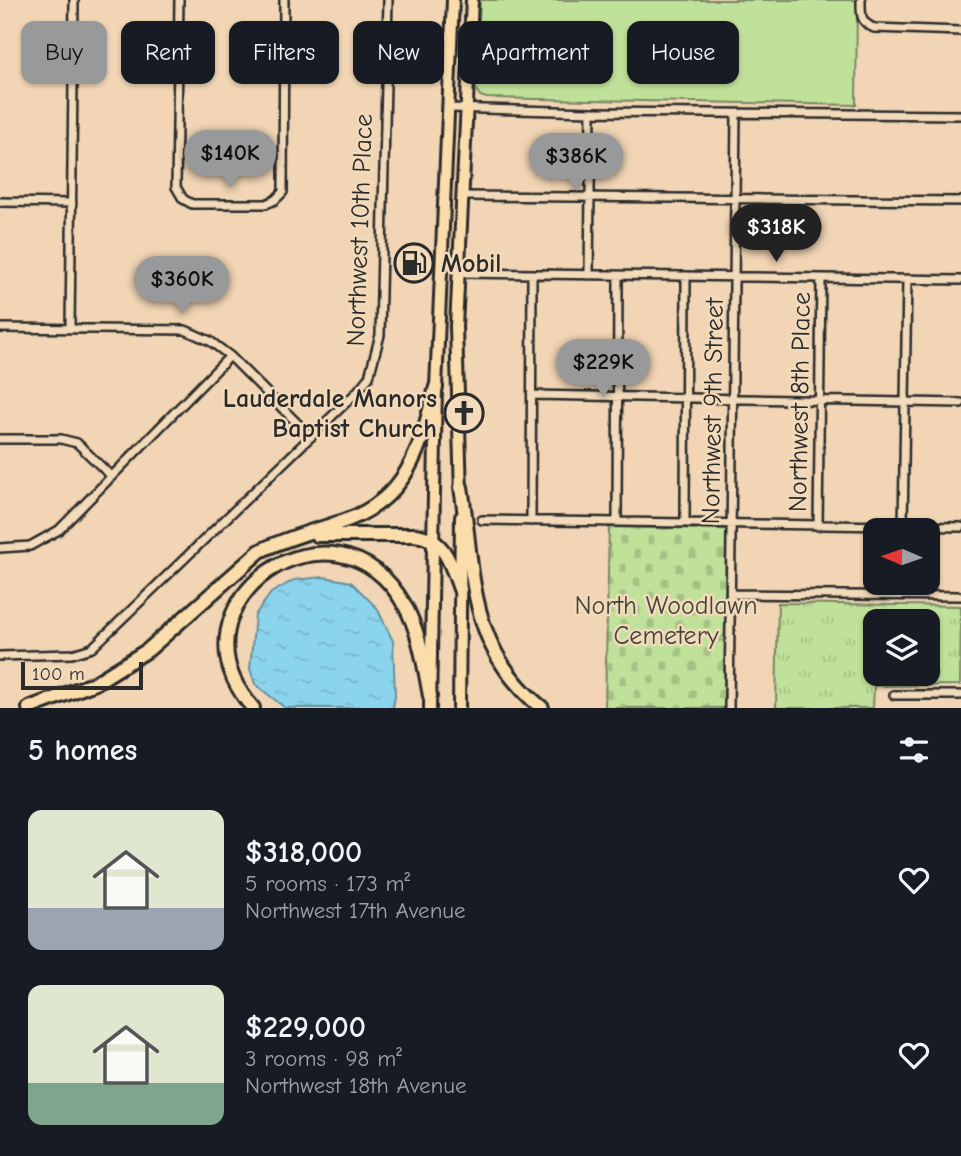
<!DOCTYPE html>
<html lang="en">
<head>
<meta charset="utf-8">
<style>
  body { margin:0; font-family:"Comic Neue",sans-serif; background:#20242c; color:#f1f3f6; height:100vh; display:flex; flex-direction:column; font-size:26px; white-space:nowrap }
  * { box-sizing:border-box; margin:0 }
  p { font-size:23px; color:#9ea1a6 }
  .icon { flex:none; width:38px; height:38px; fill:none; stroke:currentColor; stroke-width:2; stroke-linecap:round; stroke-linejoin:round }
  .map { position:relative; height:708px; overflow:hidden }
  .sheet { display:flex; flex-direction:column; background:#171b24; flex:1 }
  .sheet>* { flex:none }
  .guide { position:absolute; left:21px; top:21px; width:920px; height:63px; display:flex; gap:14px }
  .needle { width:46px; rotate:272deg }
  .buttons { position:absolute; left:863px; top:518px; display:grid; gap:14px }
  .buttons a { display:grid; place-items:center; width:77px; height:77px; border-radius:14px; background:#171b24; box-shadow:0 2px 5px #0004; font-size:35px }
  .scale { position:absolute; left:21px; bottom:18px; width:122px; box-sizing:border-box; padding-left:7px; border:4px solid #2b2b2b; border-top:0; font-size:19px; line-height:24px; white-space:nowrap; color:#2b2b2b; -webkit-text-stroke:5px #f2daba; paint-order:stroke }
  .price { position:absolute; translate:-50% -60px; padding:0 16px; border-radius:24px; background:#98999b; color:#111; font-size:23px; line-height:46px; filter:drop-shadow(0 2px 4px #0008) }
  .price::after { content:''; position:absolute; left:50%; top:42px; width:21px; height:16px; margin-left:-10px; background:inherit; clip-path:polygon(0 0,100% 0,50% 100%) }
  .price.on { background:#222; color:#fff }
  ul { padding:0; list-style:none }
  li { display:flex; align-items:center; gap:21px; height:175px; padding:0 28px }
  li span { display:grid; place-items:center; flex:none; width:196px; height:140px; border-radius:14px; color:#555 }
  li>.icon { margin-inline-start:auto }
  span .icon { width:84px; height:84px; fill:#fffc; stroke-width:1 }
  li b { font-size:30px }
  h2 { display:flex; justify-content:space-between; align-items:center; height:84px; padding:0 28px; font-size:30px }
  .pill { padding:0 24px; border-radius:14px; background:#171b24; box-shadow:0 2px 5px #0004; font-size:24px; line-height:63px }
  .pill.on { background:#98999b; color:#111 }
  .map>svg:first-child { display:block }
</style>
</head>
<body>
<div class="map">
<svg width="961" height="708" viewBox="0 0 961 708">
  <defs>
    <pattern id="grass-tufts" width="24" height="20" patternUnits="userSpaceOnUse" patternTransform="scale(1.75)"><rect width="24" height="20" fill="#c0e19a"/><path d="M3 7l-1-3M5 7V3M7 7l1-3M15 17l-1-3M17 17v-4M19 17l1-3" fill="none" stroke="#a5c185"/></pattern>
    <pattern id="cemetery-stones" width="16" height="16" patternUnits="userSpaceOnUse" patternTransform="scale(1.75)"><rect width="16" height="16" fill="#c0e19a"/><path d="M2 7V4a2 2 0 0 1 4 0v3zM10 15v-3a2 2 0 0 1 4 0v3z" fill="#a5c185"/></pattern>
    <pattern id="water-ripples" width="26" height="14" patternUnits="userSpaceOnUse" patternTransform="scale(1.75)"><rect width="26" height="14" fill="#8bd4ed"/><path d="M2 4q2-2 4 0t4 0M15 11q2-2 4 0t4 0" fill="none" stroke="#78b6cb"/></pattern>
  </defs>
  <rect width="100%" height="100%" fill="#f1d5b4"/>
  <filter id="ink" filterUnits="userSpaceOnUse"><feTurbulence type="fractalNoise" baseFrequency=".0143" numOctaves="2"/><feDisplacementMap in="SourceGraphic" scale="14" xChannelSelector="R" yChannelSelector="G"/><feConvolveMatrix kernelMatrix="1 2 1 2 8 2 1 2 1" color-interpolation-filters="sRGB"/></filter>
  <g filter="url(#ink)">
    <path fill="url(#grass-tufts)" stroke="#768662" stroke-width="2" fill-rule="evenodd" d="M 778,603 L 961,606 L 960,685 L 874,686 L 873,708 L 776,708 ZM 875,621 L 928,621 L 928,674 L 875,674 Z"/>
    <path fill="url(#cemetery-stones)" stroke="#768662" stroke-width="2" d="M 609,527 L 726,529 L 724,708 L 605,708 Z"/>
    <path fill="#c0e19a" stroke="#768662" stroke-width="2" d="M 480,0 L 857,0 L 856,105 L 487,98 L 480,96 L 476,89 Z"/>
    <path fill="url(#water-ripples)" stroke="#65909f" stroke-width="2" d="M 324,577 L 351,582 L 377,608 L 393,641 L 395,696 L 393,708 L 285,708 L 255,684 L 250,669 L 255,615 L 271,593 L 294,580 Z"/>
    <g fill="none" stroke-linecap="round" stroke-linejoin="round">
      <g stroke="#2b2b2b" stroke-width="12">
        <path id="minor" d="M 179,0 L 176,187 L 183,199 L 192,204 L 266,204 L 275,200 L 283,192 L 284,0
          M 861,0 C 861,15 860,22 874,28 L 961,31
          M 448,108 L 591,112 L 961,115
          M 463,196 L 961,201
          M 0,202 L 72,203
          M 459,273 L 961,280
          M 589,275 L 591,112
          M 0,328 L 185,330 L 210,341 L 230,356 L 311,437
          M 70,328 L 74,0
          M 532,395 L 961,403
          M 0,439 L 61,439 L 77,443 L 111,476
          M 482,520 L 961,527
          M 531,521 L 532,275
          M 617,522 L 618,276
          M 685,523 L 686,276
          M 818,526 L 821,278
          M 903,527 L 907,279
          M 0,548 L 30,546 L 59,530 L 230,356
          M 732,594 L 961,596
          M 0,656 L 72,654 L 92,648 L 356,393 L 369,377 L 380,335 L 388,0
          M 894,695 L 961,695
          M 729,708 L 736,114"/>
      </g>
      <g stroke="#2b2b2b" stroke-width="16">
        <path id="primary" d="M 461,494 L 456,327 L 472,0
          M 430,708 L 436,387 L 453,0
          M 459,708 L 461,517"/>
      </g>
      <g stroke="#2b2b2b" stroke-width="18">
        <path id="motorway" d="M 461,487 C 475,573 466,646 542,708
          M 317,535 L 414,535 C 444,537 451,564 460,589
          M 29,708 L 95,683 L 148,650 L 260,551 C 288,537 318,530 347,520 C 410,497 421,444 436,387
          M 253,708 C 160,604 335,483 404,604 C 420,632 424,665 430,696"/>
      </g>
      <use href="#minor" stroke="#f2daba" stroke-width="7"/>
      <use href="#primary" stroke="#fbddab" stroke-width="10"/>
      <use href="#motorway" stroke="#fbddab" stroke-width="12"/>
    </g>
  </g>
  <defs>
    <g id="fuel-ring" transform="scale(2.0125)"><circle r="9.5" fill="#f2daba" stroke="#2b2b2b" stroke-width="1.5"/><path d="M-5.5-6h7V0h2V4h1.3V-2.5L3-4.5l.8-.8L6-3V5H2.5V1h-1V6h-7ZM-4.2-4.7v3.2H.2V-4.7Z" fill="#2b2b2b"/></g>
    <g id="church-ring" transform="scale(2.0125)"><circle r="9.5" fill="#f2daba" stroke="#2b2b2b" stroke-width="1.5"/><path d="M-1.2-6h2.4v3.5h3.3v2.4h-3.3V6h-2.4V-.1h-3.3v-2.4h3.3Z" fill="#2b2b2b"/></g>
  </defs>
  <g fill-rule="evenodd">
    <use href="#fuel-ring" x="414" y="263"/>
    <use href="#church-ring" x="464" y="413"/>
  </g>
  <g text-anchor="middle" stroke-width="5" stroke-linejoin="round" paint-order="stroke">
    <g font-size="26" fill="#2b2b2b" stroke="#f2daba">
      <text transform="translate(359 230) rotate(-88)" y="9">Northwest 10th Place</text>
      <text transform="translate(799 402) rotate(-89)" y="9">Northwest 8th Place</text>
      <text transform="translate(712 411) rotate(-89)" y="9">Northwest 9th Street</text>
    </g>
    <g font-size="26" font-weight="bold" fill="#2b2b2b" stroke="#f2daba" text-anchor="start">
      <text x="441" y="272">Mobil</text>
      <text x="437" y="407" text-anchor="end">Lauderdale Manors<tspan x="437" dy="30">Baptist Church</tspan></text>
    </g>
    <g font-size="26" fill="#41463c" stroke="#f2daba">
      <text x="666" y="614">North Woodlawn<tspan x="666" dy="30">Cemetery</tspan></text>
    </g>
  </g>
</svg>
<div class="buttons">
<a><svg class="needle" viewBox="-14 -14 28 28"><path d="M0-13l5 13h-10z" fill="#e53935"/><path d="M0 13l5-13h-10z" fill="#9ea1a6"/></svg></a>
<a><svg class="icon" aria-label="layers" viewBox="0 0 24 24"><path d="M12 4l9 5-9 5-9-5zM3 14l9 5 9-5"/></svg></a>
</div>
<div class="scale">100 m</div>
<b class="price" style="left:230px;top:190px">$140K</b>
<b class="price" style="left:576px;top:193px">$386K</b>
<b class="price on" style="left:776px;top:264px">$318K</b>
<b class="price" style="left:182px;top:316px">$360K</b>
<b class="price" style="left:603px;top:399px">$229K</b>
<div class="guide">
<a class="pill on">Buy</a>
<a class="pill">Rent</a>
<a class="pill">Filters</a>
<a class="pill">New</a>
<a class="pill">Apartment</a>
<a class="pill">House</a>
</div>
</div>
<section class="sheet">
<h2>5 homes<svg class="icon" aria-label="filters" viewBox="0 0 24 24"><path d="M4 7h16M4 17h16"/><circle cx="9" cy="7" r="2"/><circle cx="15" cy="17" r="2"/></svg></h2>
<ul>
<li><span style="background:linear-gradient(#dfe7d0 70%,#9aa5b1 0)"><svg class="icon" aria-label="home" viewBox="0 0 24 24"><path d="M3 11l9-7 9 7M6 9v11h12V9"/></svg></span><div><b>$318,000</b><p>5 rooms · 173 m²</p><p>Northwest 17th Avenue</p></div><svg class="icon" aria-label="heart" viewBox="0 0 24 24"><path d="M12 20l-8-8c-3-5 5-10 8-4 3-6 11-1 8 4z"/></svg></li>
<li><span style="background:linear-gradient(#dfe7d0 70%,#7fa58c 0)"><svg class="icon" aria-label="home" viewBox="0 0 24 24"><path d="M3 11l9-7 9 7M6 9v11h12V9"/></svg></span><div><b>$229,000</b><p>3 rooms · 98 m²</p><p>Northwest 18th Avenue</p></div><svg class="icon" aria-label="heart" viewBox="0 0 24 24"><path d="M12 20l-8-8c-3-5 5-10 8-4 3-6 11-1 8 4z"/></svg></li>
</ul>
</section>
</body>
</html>
